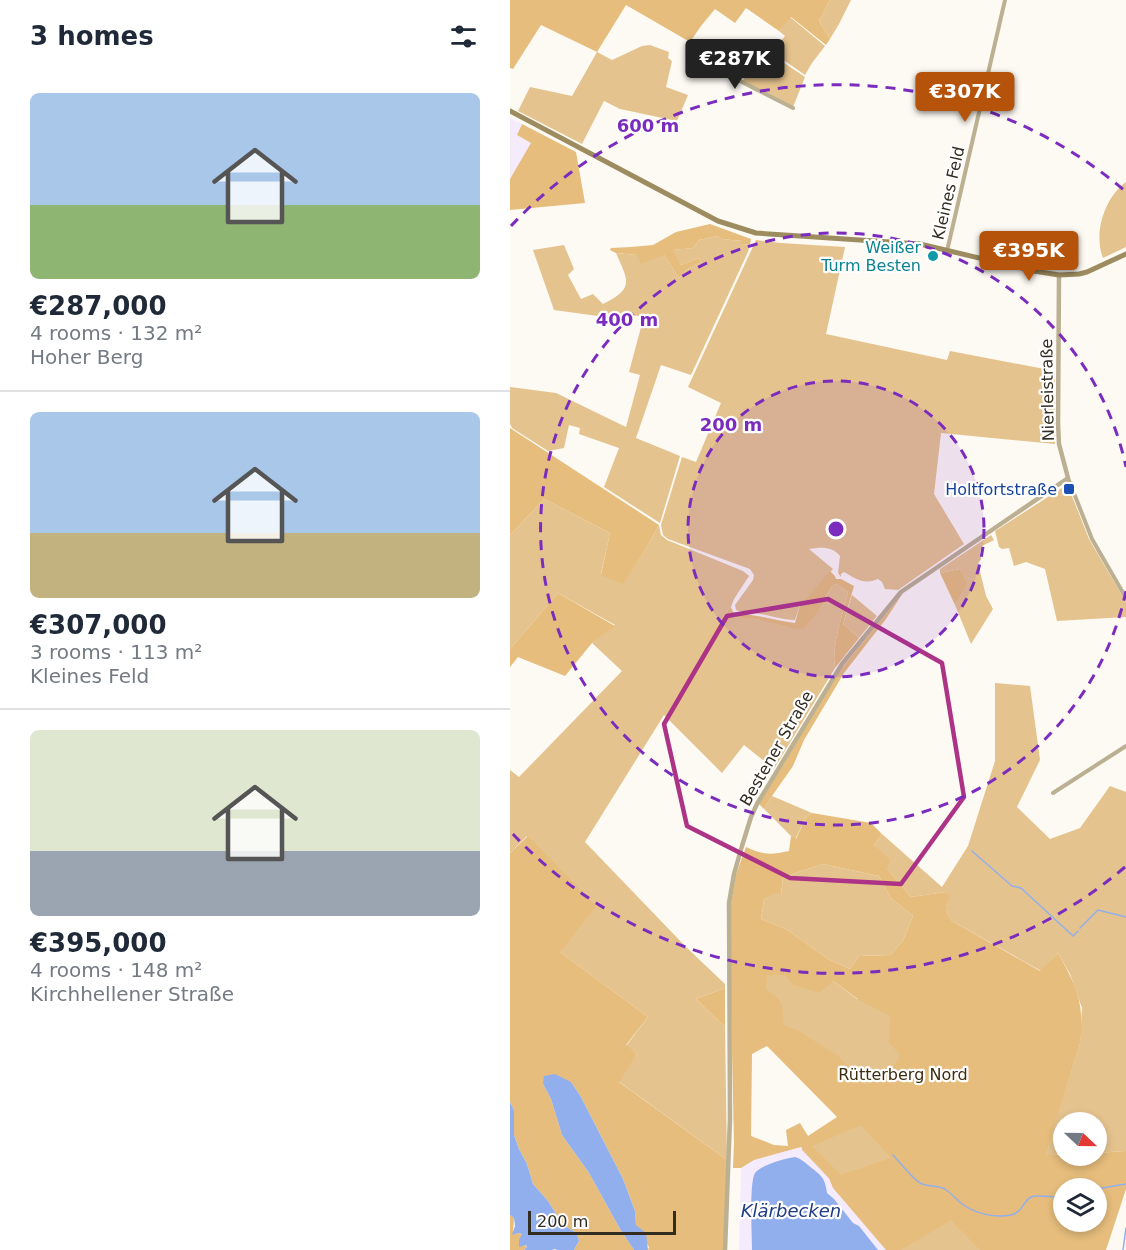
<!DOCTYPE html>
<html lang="en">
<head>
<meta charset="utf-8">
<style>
  body { margin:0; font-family:"DejaVu Sans",sans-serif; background:#f2f2f3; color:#1f2937; height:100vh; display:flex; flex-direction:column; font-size:22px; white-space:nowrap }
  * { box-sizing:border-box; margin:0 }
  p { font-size:20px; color:#747a83 }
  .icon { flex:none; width:33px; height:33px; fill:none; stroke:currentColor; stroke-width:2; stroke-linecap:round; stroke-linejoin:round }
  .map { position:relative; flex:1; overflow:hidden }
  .drawer { display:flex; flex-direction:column; background:#fff; width:510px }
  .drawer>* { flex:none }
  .needle { width:39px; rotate:112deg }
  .tools { position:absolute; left:543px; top:1112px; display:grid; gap:12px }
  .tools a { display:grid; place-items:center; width:54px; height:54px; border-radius:50%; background:#fff; box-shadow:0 3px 9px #0003; font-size:30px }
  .scale { position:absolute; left:18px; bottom:15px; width:148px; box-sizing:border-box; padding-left:6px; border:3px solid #332c21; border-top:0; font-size:16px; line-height:21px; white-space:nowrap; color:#332c21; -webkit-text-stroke:4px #fff; paint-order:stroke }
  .price { position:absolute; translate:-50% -51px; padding:0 14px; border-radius:6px; background:#b45309; color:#fff; font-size:20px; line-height:39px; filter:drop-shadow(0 2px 3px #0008) }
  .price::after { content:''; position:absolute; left:50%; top:36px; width:18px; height:14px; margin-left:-9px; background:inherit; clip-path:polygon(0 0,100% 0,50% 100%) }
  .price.active { background:#222; color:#fff }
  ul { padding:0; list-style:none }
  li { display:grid; align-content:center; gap:12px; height:318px; padding:0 30px }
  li+li { border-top:2px solid #e0e1e3 }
  li span { display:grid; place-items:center; height:186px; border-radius:9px; color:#555 }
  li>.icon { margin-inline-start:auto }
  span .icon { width:108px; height:108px; fill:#fffc; stroke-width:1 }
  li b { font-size:26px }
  h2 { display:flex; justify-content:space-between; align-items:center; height:72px; padding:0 30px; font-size:26px }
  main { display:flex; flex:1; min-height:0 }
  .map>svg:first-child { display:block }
</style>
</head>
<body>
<main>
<section class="drawer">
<h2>3 homes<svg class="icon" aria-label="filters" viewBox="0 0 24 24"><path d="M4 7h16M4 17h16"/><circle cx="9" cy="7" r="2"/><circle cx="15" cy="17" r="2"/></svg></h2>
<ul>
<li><span style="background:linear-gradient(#a9c7e8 60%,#8fb573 0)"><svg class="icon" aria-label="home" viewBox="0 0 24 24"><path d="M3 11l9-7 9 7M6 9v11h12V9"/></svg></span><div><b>€287,000</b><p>4 rooms · 132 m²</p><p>Hoher Berg</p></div></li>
<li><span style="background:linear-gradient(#a9c7e8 65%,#c2b280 0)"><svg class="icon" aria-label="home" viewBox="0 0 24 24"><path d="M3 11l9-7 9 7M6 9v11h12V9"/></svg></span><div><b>€307,000</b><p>3 rooms · 113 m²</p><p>Kleines Feld</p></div></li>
<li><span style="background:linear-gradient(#dfe7d0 65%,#9aa5b1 0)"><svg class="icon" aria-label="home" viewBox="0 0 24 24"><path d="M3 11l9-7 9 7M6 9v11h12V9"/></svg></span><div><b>€395,000</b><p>4 rooms · 148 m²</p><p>Kirchhellener Straße</p></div></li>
</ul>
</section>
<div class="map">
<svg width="616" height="1250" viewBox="0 0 616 1250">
  <rect width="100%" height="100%" fill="#fdf9f3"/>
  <path fill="#f4ecfd" d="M 0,118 L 12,124 L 7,135 L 22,143 L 0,179 Z
    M 291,1147 L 318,1176 L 323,1188 L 376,1250 L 229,1250 L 231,1168 L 243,1160 Z"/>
  <path fill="#e5c38e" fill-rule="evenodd" d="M 320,0 L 341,0 L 329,24 L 320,39 L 309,21 Z
    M 280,17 L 315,46 L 302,63 L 295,75 L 262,52 L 275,36 L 269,31 Z
    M 140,45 L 159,52 L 158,58 L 162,61 L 156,87 L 178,95 L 167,121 L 110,109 L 94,101 L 72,144 L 8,111 L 20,87 L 62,96 L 87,52 L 102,60 L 132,46 Z
    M 249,46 L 295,77 L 283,107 L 233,82 Z
    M 616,182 L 616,247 L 593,258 C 583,233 595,197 616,182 Z
    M 207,236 L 212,239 L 232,241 L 232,245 L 240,244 L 238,252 L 181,375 L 151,365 L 126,438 L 170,456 L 150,523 L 94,487 L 109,448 L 69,434 L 70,428 L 59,425 L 54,448 L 38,451 L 2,428 L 0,424 L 0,387 L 46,393 L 116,427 L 130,375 L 119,372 L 134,316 L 98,315 L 95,317 L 44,310 L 23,250 L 54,245 L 64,269 L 58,275 L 71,299 L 83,294 L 93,304 C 125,288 118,281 106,253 L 127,255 L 154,255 L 169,278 L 179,268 L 191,262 L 189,258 L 171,265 L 162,250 L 183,248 L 189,240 Z
    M 246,240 L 271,243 L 335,247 L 316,334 L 437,360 L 440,351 L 545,371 L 545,444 L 431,433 L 424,494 L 454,544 L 388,590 L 375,589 L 372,582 L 368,579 C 354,585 346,579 334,572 L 331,574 L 331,577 L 328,573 L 330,556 C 322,546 311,547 299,549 L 323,569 L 290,605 L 285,620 C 273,620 262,616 250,614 C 242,612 234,613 226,610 L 225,605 L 243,580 L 244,575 L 240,569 L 158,539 L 153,535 L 151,525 L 172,457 L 186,462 L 211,403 L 178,387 Z
    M 555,486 L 558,486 L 579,539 L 616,602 L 616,617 L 547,621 L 535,569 L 516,562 L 504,566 L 499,548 L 492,549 L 489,547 L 485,531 Z
    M 34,499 L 100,533 L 91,574 L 113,583 L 134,552 L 149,525 L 151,535 L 157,540 L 233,571 L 239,576 L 224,599 L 221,607 L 205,629 C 209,625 214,620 221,618 C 237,614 264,624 280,628 L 315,599 L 322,586 L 326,584 L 338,592 C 333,615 321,645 325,668 L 264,769 L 234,745 L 212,773 L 154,715 L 75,842 L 176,947 L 215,984 L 215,988 L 186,999 L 215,1027 L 217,1160 L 108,1081 L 127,1054 L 116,1046 L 138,1017 L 50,952 L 17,836 L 0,853 L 0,770 L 9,777 L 112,671 L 82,643 L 105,625 L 48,593 L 0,649 L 0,535 Z
    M 481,535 L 484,540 L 472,546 L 470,552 L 471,559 L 468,563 L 476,596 L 483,609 L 461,644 L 445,605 L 456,584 L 450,569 L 430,573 L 430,569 Z
    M 342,595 L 367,616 L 349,638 L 333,624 Z
    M 485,683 L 520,686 L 530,760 L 507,807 L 540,839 L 570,828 L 600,786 L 616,792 L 616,1151 L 587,1153 L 586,1122 L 554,1122 L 553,1154 L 534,1156 L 570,1044 L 572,1008 L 560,974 L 548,953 L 531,971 L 442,921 C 434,912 435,906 439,895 L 435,892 L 401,897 L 376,868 L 364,845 L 372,834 L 432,887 L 458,846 L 485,761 Z
    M 262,796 L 302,813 L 296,817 L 285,840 L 254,809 Z
    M 313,864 L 369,876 L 381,898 L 403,916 L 393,941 L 380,955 L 349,956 L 340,969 L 318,959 L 276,929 L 251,919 L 254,899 L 265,892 L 271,895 L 273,877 Z
    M 258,963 L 323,981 L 347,999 L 376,997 L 461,1162 L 584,1156 L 594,1250 L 380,1250 L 329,1189 L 292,1150 L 292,1148 L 347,1124 L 249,1011 ZM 554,1188 L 586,1188 L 586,1221 L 554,1221 Z"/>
  <path fill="#e6bd7c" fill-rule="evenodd" d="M 0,0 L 320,0 L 309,21 L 320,39 L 316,45 L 281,17 L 269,31 L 236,8 L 225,23 L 205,9 L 191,26 L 180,42 L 116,5 L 87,52 L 31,25 L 3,69 L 0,68 Z
    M 12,124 L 66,152 L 75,203 L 0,210 L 0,179 L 21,143 L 7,135 Z
    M 200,224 L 241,239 L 240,244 L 231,245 L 232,241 L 212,239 L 207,236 L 189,240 L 183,248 L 163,250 L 171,265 L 189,258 L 191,262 L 179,268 L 169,278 L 154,255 L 131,264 L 127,255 L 106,253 L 100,250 L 101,248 L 121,247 L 143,245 L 166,232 Z
    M 0,428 L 149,525 L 134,552 L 113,584 L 91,575 L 100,533 L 34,499 L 0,535 Z
    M 450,569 L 457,584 L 445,605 L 430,573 Z
    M 320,571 L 325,576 L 326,579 L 331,579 L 344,586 L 333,624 L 349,638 L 325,668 C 321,645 333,615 338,592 L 326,584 L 322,586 L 308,611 L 294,629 L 280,628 L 246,619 L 227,617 L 216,620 L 201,634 L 221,607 L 223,612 C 231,615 239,614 247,616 C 260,618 272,622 285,623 L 290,605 Z
    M 48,593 L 105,626 L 82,643 L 55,676 L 8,657 L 0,667 L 0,649 Z
    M 393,593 L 376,619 L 334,673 L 294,740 L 283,766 L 262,796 L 254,809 L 249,804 L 332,668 Z
    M 302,813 L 361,823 L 372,834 L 364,845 L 380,860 L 377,869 L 401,897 L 435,892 L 440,895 C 435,906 434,912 442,921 L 530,971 L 548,953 C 567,987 575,1004 570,1044 L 535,1155 L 586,1155 L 587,1153 L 616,1151 L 616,1189 L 596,1250 L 470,1250 L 441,1220 L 391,1250 L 376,1250 L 323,1188 L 318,1176 L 291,1147 L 244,1160 L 231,1168 L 223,1168 L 224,1142 L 219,915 L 226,874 L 236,847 C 253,855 261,855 279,851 L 281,836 L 286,839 L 296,817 ZM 313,864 L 369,876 L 381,898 L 403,916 L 393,941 L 380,955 L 349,956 L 340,969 L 318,959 L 276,929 L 251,919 L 254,899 L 265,893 L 271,895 L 273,877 ZM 257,975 L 275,975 L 284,985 L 309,993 L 323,981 L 349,1000 L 380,1016 L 379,1042 L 390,1055 L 375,1080 L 364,1079 L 355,1085 L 328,1056 L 289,1031 L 273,1025 C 274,1004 273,1000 256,989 ZM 257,1046 L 327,1117 L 298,1136 L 290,1123 L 276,1130 L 278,1146 L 264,1145 L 241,1136 L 242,1054 ZM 351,1125 L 381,1158 L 331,1175 L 302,1146 ZM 554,1188 L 586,1188 L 586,1221 L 554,1221 Z
    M 18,836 L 86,906 L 50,952 L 138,1017 L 116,1045 L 127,1054 L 109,1082 L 217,1160 L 214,1250 L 138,1250 L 139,1247 L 126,1226 L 125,1211 L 113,1179 L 71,1097 L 61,1082 L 33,1084 L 41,1099 L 52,1135 L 79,1173 L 110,1229 L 124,1250 L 64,1250 L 69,1241 L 67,1233 L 53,1225 L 38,1201 L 23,1184 L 17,1164 L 9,1149 L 4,1135 L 4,1110 L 0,1102 L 0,853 Z
    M 215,988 L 215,1027 L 186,999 Z
    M 0,1215 L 4,1218 L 3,1234 L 8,1233 L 12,1234 L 10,1246 L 15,1245 L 17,1247 L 14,1250 L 0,1250 Z"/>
  <path fill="#92afed" d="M 45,1074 L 61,1082 L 71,1097 L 113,1179 L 125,1211 L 126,1225 L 136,1233 L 138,1250 L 124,1250 L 110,1229 L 79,1173 L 52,1135 L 41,1099 L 33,1084 L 34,1076 Z
    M 0,1102 L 4,1110 L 4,1135 L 9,1149 L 17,1164 L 23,1184 L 38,1201 L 53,1225 L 67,1233 L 69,1241 L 64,1250 L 47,1250 L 45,1249 L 42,1250 L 14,1250 L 17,1247 L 16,1245 L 9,1247 L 9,1240 L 12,1234 L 8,1233 L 2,1235 L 5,1226 L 4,1218 L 0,1215 Z
    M 285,1157 C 291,1159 293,1161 298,1165 C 310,1175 315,1176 317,1193 L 324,1199 L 343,1223 L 349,1226 L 368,1250 L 242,1250 C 242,1235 239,1183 245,1173 C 251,1165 276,1158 285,1157 Z"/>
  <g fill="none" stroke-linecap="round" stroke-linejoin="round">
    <path stroke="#92afed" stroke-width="1.5" d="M 462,851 L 502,886 L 511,888 L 563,936 L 568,931
      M 570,928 L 588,910 L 616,917
      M 383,1155 C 390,1162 404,1181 412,1184 C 420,1187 427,1185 435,1189 C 441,1193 446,1199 452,1204 C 466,1214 484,1218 501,1215 C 513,1212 513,1201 521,1197 C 528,1194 545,1198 554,1197
      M 586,1189 L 616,1184
      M 613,1250 L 616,1228"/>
    <path stroke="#bcb092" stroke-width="4" d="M 178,50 L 228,80 L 283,108
      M 437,251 L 495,0
      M 558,478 L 582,539 L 616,598
      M 543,793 L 616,746"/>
    <path stroke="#bcb092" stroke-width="4.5" d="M 215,1250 L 220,1119 L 219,903 L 224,874 L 232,846 L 241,817 L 247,804 L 332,664 L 391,592 L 558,478 L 549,444 L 548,424 L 549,275"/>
    <path stroke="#9d8c5f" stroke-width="5" d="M 0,111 L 208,221 L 246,233 L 410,244 L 524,271 L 549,275 L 569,274 L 577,272 L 616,254"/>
  </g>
  <path fill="none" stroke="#ad3386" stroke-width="4.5" stroke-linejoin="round" d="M 318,599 L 432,663 L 454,797 L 391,884 L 280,878 L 177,826 L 154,724 L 217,616 Z"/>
  <circle cx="326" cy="529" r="148" fill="#7b2cbf" fill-opacity=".12"/>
  <g fill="none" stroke="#7b2cbf" stroke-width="3" stroke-dasharray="10 8">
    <circle cx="326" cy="529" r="148"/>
    <path d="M616 591A296 296 0 1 1 616 467"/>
    <path d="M615 867A445 445 0 0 1 1 832M1 226A445 445 0 0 1 615 191"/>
  </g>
  <circle fill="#0f9aa8" stroke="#fff" stroke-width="2" cx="423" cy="256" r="6"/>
  <rect fill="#1a4fb4" stroke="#fff" stroke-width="2" x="553" y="483" width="12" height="12" rx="3"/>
  <g text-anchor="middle" stroke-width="4.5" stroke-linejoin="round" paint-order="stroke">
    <g font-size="16" fill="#332c21" stroke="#fff">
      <text transform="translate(438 193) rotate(-77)" y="6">Kleines Feld</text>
      <text transform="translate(537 390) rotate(-91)" y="6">Nierleistraße</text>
      <text transform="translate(266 748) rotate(-60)" y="6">Bestener Straße</text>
    </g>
    <g font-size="16" fill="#0d838f" stroke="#fff" text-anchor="end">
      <text x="411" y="253">Weißer<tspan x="411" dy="18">Turm Besten</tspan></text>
    </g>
    <g font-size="16" fill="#164399" stroke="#fff" text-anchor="end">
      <text x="547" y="495">Holtfortstraße</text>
    </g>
    <g font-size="16" fill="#3e2d10" stroke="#fff">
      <text x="393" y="1080">Rütterberg Nord</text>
    </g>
    <g font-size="18" font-style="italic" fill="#1f3b82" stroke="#fff">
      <text x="281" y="1217">Klärbecken</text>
    </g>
  </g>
  <circle cx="326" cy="529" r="9" fill="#7b2cbf" stroke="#fff" stroke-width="3"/>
  <g font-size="18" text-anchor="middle" font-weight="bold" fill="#7b2cbf" stroke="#fff" stroke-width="4.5" stroke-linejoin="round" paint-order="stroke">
    <text x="138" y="132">600 m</text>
    <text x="117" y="326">400 m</text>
    <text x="221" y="431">200 m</text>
  </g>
</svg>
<div class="tools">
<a><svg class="needle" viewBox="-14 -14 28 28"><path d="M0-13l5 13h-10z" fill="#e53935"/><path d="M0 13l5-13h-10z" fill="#747a83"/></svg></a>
<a><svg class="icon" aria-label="layers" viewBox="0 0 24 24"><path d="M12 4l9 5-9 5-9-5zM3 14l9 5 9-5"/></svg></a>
</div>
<div class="scale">200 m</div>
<b class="price active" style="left:225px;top:90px">€287K</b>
<b class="price" style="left:455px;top:123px">€307K</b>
<b class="price" style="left:519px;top:282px">€395K</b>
</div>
</main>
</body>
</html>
